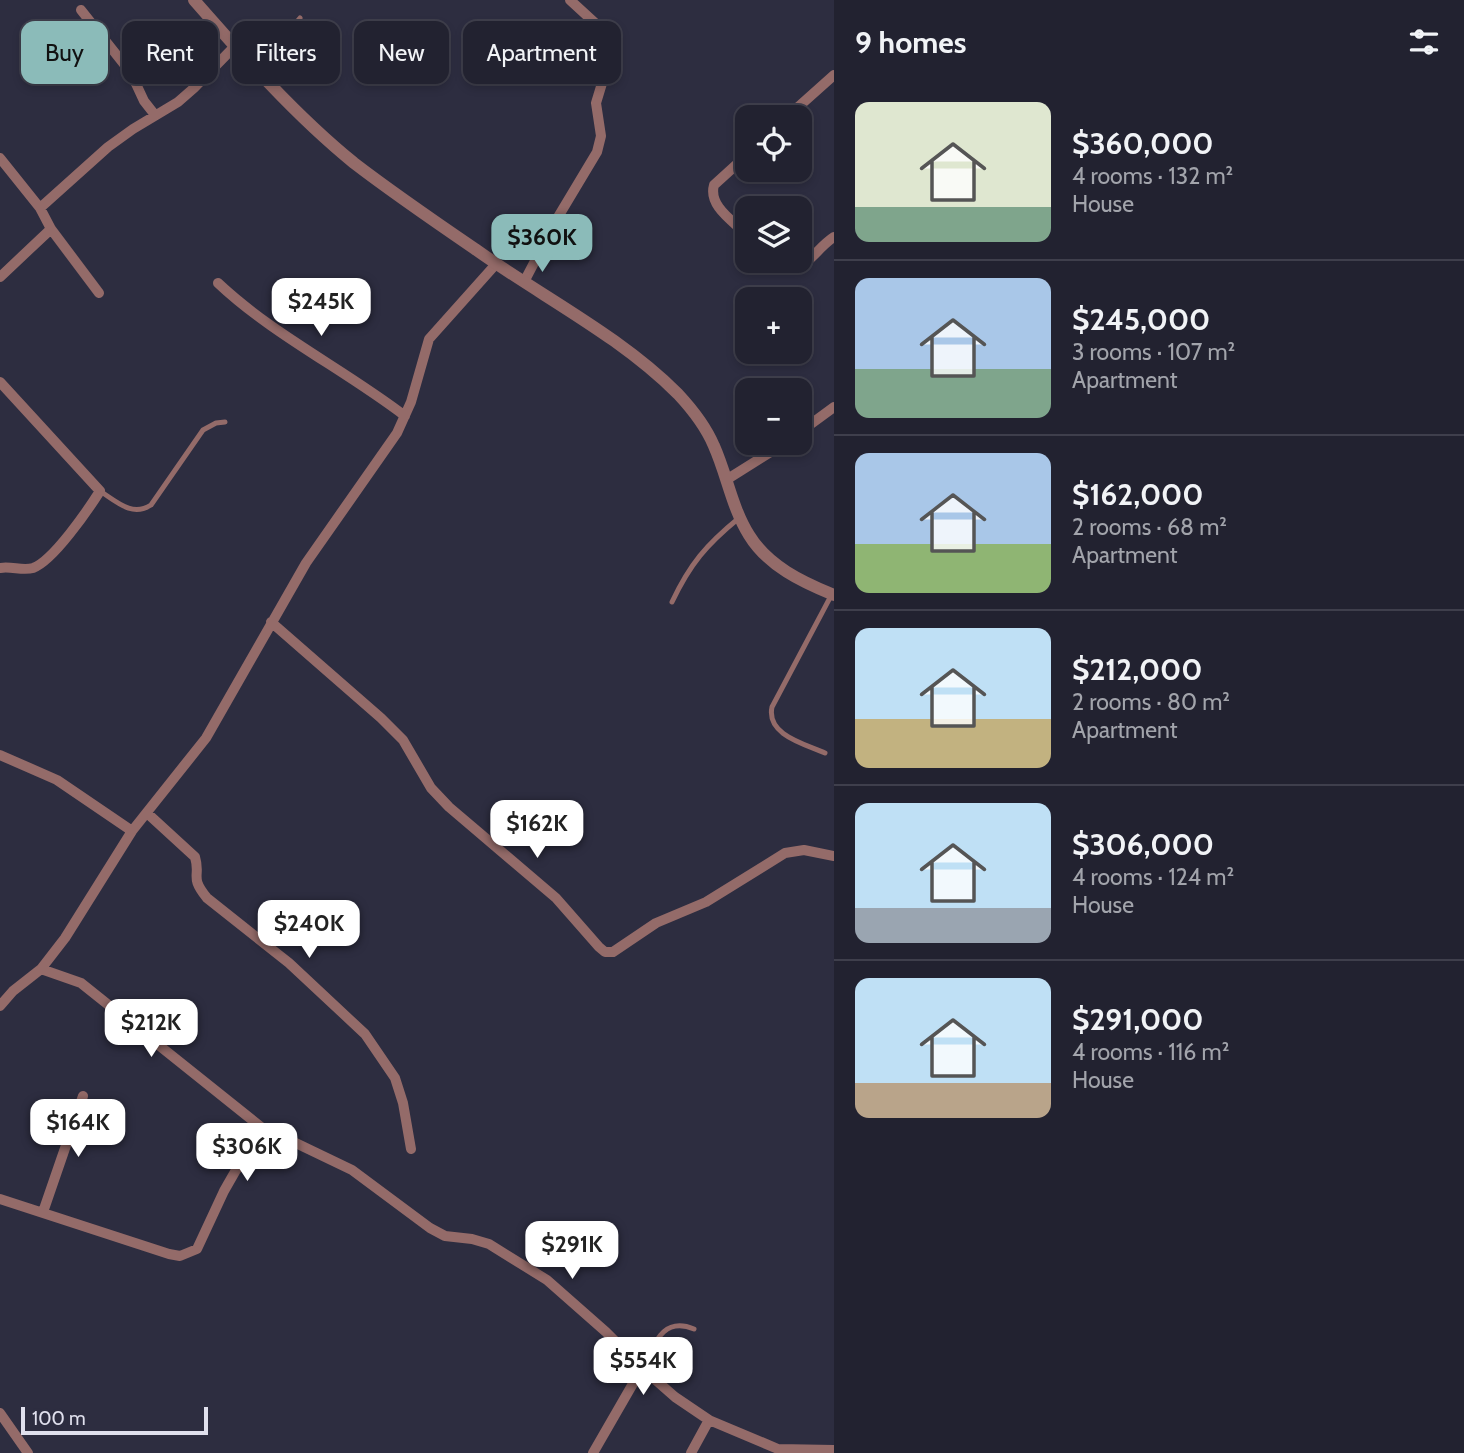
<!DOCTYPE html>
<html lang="en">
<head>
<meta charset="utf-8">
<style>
  body { margin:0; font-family:Cabin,sans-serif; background:#2e2f3c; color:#f1f3f6; height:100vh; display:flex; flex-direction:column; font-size:26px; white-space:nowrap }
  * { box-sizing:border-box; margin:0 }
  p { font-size:23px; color:#a2a4ab }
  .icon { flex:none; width:38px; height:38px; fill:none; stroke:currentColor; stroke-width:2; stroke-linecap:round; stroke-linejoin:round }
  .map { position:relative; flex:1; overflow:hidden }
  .sheet { display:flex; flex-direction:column; background:#222230; width:630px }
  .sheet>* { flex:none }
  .top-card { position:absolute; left:21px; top:21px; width:665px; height:63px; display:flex; gap:14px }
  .fabs { position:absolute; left:735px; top:105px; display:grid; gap:14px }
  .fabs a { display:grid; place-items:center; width:77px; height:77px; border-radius:14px; background:#222230; box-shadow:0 4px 10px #0003,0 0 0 2px #3f3f4c; font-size:35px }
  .scale { position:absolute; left:21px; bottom:18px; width:187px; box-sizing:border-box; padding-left:7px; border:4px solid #e0e0ed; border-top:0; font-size:19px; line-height:24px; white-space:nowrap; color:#e0e0ed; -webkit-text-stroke:5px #2d2d40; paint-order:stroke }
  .price { position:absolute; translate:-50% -60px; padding:0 16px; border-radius:14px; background:#fff; color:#222; font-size:23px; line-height:46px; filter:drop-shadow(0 2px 4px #0008) }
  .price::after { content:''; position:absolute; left:50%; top:42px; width:21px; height:16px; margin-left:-10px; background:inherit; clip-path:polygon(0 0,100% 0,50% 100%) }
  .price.selected { background:#8bbbb9; color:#111 }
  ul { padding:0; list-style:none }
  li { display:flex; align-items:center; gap:21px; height:175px; padding:0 21px }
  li+li { border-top:2px solid #3f3f4c }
  li span { display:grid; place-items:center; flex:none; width:196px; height:140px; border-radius:14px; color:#555 }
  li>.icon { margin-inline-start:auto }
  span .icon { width:84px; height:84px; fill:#fffc; stroke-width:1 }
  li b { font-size:30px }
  h2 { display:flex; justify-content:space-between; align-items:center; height:84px; padding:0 21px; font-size:30px }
  .chip { padding:0 24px; border-radius:14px; background:#222230; box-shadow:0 4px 10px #0003,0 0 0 2px #3f3f4c; font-size:24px; line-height:63px }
  .chip.selected { background:#8bbbb9; color:#111 }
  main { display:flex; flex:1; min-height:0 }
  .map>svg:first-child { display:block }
</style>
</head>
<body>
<main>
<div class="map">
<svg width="834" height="1453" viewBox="0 0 834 1453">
  <rect width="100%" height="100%" fill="#2d2d40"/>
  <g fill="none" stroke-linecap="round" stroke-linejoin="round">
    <path stroke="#946b69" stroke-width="5" d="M 257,69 L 300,18
      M 100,491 C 117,502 132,517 151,505 L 203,430 L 216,423 L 225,422
      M 672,602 C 690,564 706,545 739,518
      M 825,753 C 805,744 766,735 772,707 L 832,594
      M 642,1368 C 654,1345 662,1316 694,1329"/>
    <path stroke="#946b69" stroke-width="10" d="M 81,10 L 131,73 L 144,101 L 155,115
      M 787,117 L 834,75
      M 747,155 L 714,185 C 708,206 733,221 747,235
      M 0,158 L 40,208
      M 775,261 C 803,281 812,251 834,237
      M 0,277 L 51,229
      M 524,282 L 558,217 L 597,152 L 601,136 L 596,103 L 613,47 L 607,34 L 570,0
      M 218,283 C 272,334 345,370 405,416
      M 99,293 L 51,229 L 40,208 L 108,147 L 133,129 L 178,102 L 194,88 L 235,46
      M 0,382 L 100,491 C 88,510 53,561 33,568 C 23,571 11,566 0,568
      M 800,432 L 834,407
      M 726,480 L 785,443
      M 271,622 L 381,718 L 403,740 L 431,788 L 449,807 L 556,898 L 599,947 L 605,952 L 613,952 L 656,923 L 706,902 L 785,853 L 804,850 L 834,856
      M 0,755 L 57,780 L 132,831
      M 147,813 L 195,857 C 201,877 189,876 207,898 L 289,963 L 365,1034 L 395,1078 L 403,1103 L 411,1149
      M 41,969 L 81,983 L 271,1135
      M 0,1006 L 13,991 L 41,969 L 65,938 L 132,831 L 206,738 L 306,563 L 397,433 L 411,402 L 429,339 L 496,264
      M 0,1199 L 169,1254 L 180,1256 L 197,1249 L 224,1191 L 236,1170 L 271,1135 L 277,1134 L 352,1170 L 430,1228 L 445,1236 L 472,1239 L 489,1244 L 547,1280 L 606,1332 L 642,1368
      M 43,1212 L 83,1096
      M 0,1413 L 28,1453
      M 593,1453 L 642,1368 L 675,1397 L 709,1420
      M 691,1453 L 709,1420 L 778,1449 L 834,1450"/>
    <path stroke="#946b69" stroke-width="12" d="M 194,0 C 244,57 295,115 354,163 C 393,193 434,221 475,249 C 542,297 619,335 678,394 C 692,409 706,427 714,446 C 727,475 732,508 749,535 C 768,566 802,582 834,595"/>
  </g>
</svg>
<div class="fabs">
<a><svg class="icon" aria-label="locate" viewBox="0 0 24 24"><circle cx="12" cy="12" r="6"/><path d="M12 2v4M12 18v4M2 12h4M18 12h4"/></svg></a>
<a><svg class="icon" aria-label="layers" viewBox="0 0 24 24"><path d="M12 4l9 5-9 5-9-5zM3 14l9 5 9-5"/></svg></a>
<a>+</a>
<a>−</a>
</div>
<div class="scale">100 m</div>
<b class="price selected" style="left:542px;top:274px">$360K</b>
<b class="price" style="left:321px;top:338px">$245K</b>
<b class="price" style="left:537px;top:860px">$162K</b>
<b class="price" style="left:309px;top:960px">$240K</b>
<b class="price" style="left:151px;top:1059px">$212K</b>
<b class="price" style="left:78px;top:1159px">$164K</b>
<b class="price" style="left:247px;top:1183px">$306K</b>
<b class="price" style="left:572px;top:1281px">$291K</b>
<b class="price" style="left:643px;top:1397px">$554K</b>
<div class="top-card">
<a class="chip selected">Buy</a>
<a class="chip">Rent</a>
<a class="chip">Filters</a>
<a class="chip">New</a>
<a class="chip">Apartment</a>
</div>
</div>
<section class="sheet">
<h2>9 homes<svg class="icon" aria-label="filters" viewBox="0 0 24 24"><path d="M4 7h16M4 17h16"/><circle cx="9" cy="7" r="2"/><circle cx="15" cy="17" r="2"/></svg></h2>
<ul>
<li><span style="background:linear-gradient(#dfe7d0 75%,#7fa58c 0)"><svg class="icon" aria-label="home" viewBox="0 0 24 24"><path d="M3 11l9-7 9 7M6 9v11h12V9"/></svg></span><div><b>$360,000</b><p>4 rooms · 132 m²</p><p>House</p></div></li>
<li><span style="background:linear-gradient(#a9c7e8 65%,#7fa58c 0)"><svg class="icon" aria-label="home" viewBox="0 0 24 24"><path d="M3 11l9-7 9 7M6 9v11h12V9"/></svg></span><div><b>$245,000</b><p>3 rooms · 107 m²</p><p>Apartment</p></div></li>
<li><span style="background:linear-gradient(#a9c7e8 65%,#8fb573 0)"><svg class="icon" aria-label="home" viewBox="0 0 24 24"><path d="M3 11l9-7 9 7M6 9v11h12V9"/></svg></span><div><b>$162,000</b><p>2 rooms · 68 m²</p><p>Apartment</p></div></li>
<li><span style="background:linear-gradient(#bfe0f5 65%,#c2b280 0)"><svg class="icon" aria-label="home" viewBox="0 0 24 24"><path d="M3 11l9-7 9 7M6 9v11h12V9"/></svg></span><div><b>$212,000</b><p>2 rooms · 80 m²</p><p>Apartment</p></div></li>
<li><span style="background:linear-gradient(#bfe0f5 75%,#9aa5b1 0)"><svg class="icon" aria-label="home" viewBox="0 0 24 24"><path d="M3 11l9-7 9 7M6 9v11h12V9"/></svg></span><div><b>$306,000</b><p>4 rooms · 124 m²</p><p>House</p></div></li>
<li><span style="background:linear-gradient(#bfe0f5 75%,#b9a48a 0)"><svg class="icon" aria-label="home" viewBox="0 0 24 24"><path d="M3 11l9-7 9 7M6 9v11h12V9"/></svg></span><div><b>$291,000</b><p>4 rooms · 116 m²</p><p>House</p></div></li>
</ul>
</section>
</main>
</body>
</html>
